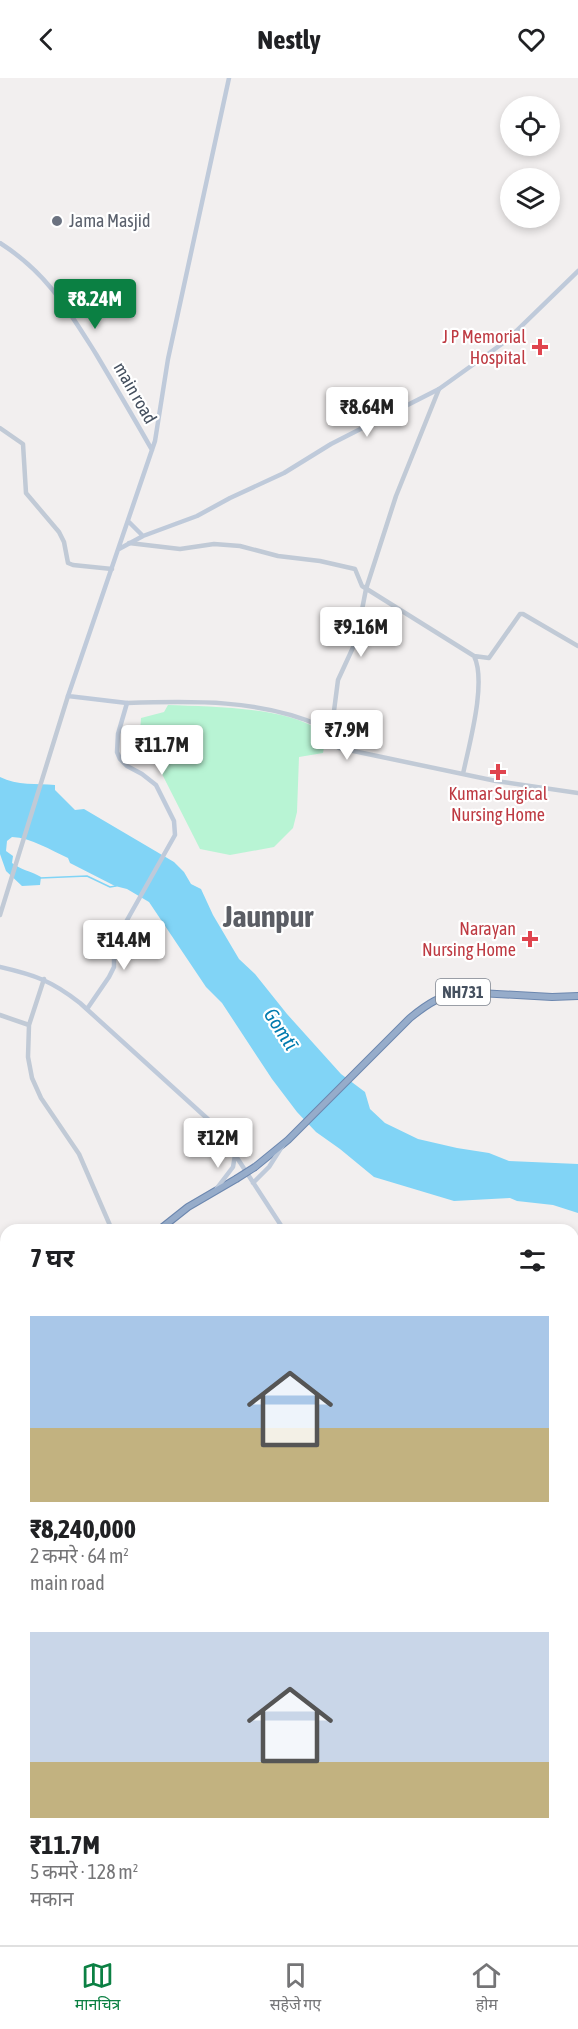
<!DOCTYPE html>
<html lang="hi">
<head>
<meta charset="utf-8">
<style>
  body { margin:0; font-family:"Asap Condensed","Noto Sans Devanagari",sans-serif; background:#f2f2f2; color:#202124; height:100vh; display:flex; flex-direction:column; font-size:22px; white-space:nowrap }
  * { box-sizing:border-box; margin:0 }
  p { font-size:20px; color:#757577 }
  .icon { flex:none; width:33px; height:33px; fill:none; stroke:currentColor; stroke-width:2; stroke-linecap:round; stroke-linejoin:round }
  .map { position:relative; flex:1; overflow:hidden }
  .drawer { position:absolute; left:0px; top:1146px; width:579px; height:722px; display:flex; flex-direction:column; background:#fff; border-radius:18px 18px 0 0; box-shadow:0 3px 9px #0003 }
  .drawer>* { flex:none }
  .buttons { position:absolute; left:500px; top:18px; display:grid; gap:12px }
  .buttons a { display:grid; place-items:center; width:60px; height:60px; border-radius:50%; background:#fff; box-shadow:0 3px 9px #0003; font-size:30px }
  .price { position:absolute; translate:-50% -51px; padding:0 14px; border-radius:6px; background:#fff; color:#222; font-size:20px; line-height:39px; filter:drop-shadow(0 2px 3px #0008) }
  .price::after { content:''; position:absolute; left:50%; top:36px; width:18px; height:14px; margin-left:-9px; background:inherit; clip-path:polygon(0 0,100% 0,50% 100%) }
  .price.on { background:#0b8043; color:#fff }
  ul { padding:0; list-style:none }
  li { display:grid; align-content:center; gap:12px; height:318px; padding:0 30px }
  li span { display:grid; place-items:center; height:186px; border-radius:0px; color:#555 }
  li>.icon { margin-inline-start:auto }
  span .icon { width:108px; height:108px; fill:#fffc; stroke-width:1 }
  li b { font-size:26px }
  h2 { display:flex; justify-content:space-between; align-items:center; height:72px; padding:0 30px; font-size:26px }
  header { display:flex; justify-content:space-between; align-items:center; height:78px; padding:0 30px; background:#fff; font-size:27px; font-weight:700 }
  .menu { display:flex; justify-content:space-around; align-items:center; height:84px; border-top:2px solid #e0e0e0; background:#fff; font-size:16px; color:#757577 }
  .menu a { display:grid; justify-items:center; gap:3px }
  .menu .on { color:#0b8043 }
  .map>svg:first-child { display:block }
</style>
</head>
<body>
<header><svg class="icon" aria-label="back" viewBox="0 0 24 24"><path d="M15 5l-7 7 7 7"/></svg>Nestly<svg class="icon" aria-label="heart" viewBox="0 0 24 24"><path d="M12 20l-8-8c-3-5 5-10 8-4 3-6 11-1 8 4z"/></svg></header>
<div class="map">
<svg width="578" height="1867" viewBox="0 0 578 1867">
  <rect width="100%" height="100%" fill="#f2efef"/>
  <path fill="#b8f4d4" d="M 168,627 C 212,629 292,628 326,657 L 323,675 L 299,679 L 297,734 L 293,750 L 274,769 L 230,777 L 200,771 L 161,694 L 149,662 L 140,655 L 141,640 L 164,634 Z"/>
  <path fill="#81d4f6" d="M 0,699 C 17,708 37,705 55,707 L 55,712 L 75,732 L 84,731 L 174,784 L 184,794 L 191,806 L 201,811 L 213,837 L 239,881 L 255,896 L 287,936 L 341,996 L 365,1014 L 370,1031 L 385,1045 L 418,1061 L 457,1070 L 489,1075 L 509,1083 L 578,1086 L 578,1135 L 553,1127 L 517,1123 L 510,1120 L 454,1123 L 374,1099 L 340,1071 L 316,1054 L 297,1034 L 272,1001 L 222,925 L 206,909 L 149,824 L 127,811 L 115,808 L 70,785 L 68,780 C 50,772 32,760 12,759 L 7,763 L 6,773 L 13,778 L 12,785 C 21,792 31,793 41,799 L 40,807 L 22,808 L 6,793 L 0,776 Z"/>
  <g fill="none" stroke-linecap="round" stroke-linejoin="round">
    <path stroke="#81d4f6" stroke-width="1.5" d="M 40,800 L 87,798 L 110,809 L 116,808"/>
    <g stroke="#6c87af" stroke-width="8">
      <path id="trunk" d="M 255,1089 L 288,1062 L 410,940 C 427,926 441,917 462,914 L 552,919 L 578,918
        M 159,1152 L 188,1129 L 236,1101
        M 0,1402 L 6,1393"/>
    </g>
    <path stroke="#c1cad6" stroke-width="4.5" d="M 0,350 L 23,366 L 26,415 L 59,454 L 64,464 L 68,485 L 73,487 L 112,491
      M 129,465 L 180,471 L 214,466 L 240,468 L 278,478 L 320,483 L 355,491 L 362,508 L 474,578 C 487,604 469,667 463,696
      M 474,578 L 489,580 L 520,536 L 523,536 L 578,568
      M 127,625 C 192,623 261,621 321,648 L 329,654 L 332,664 L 339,670 L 496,703 L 578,715
      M 331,656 L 338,602 L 356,563 L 366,511 L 396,418 L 439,311
      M 0,837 L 68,618
      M 0,937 L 29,947 L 28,979 L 32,1000 L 41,1020 L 79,1076 L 112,1152
      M 29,947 L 44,901
      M 573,1740 L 578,1742
      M 0,1796 L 6,1793
      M 203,1867 L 209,1862
      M 432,1867 L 434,1862"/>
    <path stroke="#bfcada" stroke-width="4.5" d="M 0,165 C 47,195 67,230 96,276 C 115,308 134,340 152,372
      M 129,444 L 143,458
      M 119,471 L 143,458 L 197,438 L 230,420 L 284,395 L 331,366 L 439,311 L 506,263 L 578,193
      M 0,889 C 35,897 52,903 80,925 L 210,1043 L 230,1069 L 284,1152
      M 87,931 L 109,899 L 114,889 L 114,871 L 122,851 L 175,757 L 174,743 L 156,707 L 142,696 L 127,688 L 120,681 L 117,674 L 118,656 L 127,625 L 68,618 L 155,363 L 168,281 L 229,0
      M 253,1105 L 269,1089 L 283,1067
      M 217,1110 L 233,1089 L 235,1077
      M 573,1514 L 578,1519
      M 0,1659 L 6,1662
      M 314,1862 L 319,1867"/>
    <use href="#trunk" stroke="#96acca" stroke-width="6"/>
    <g stroke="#6c87af" stroke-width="8" stroke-linecap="butt">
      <path id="trunk-bridge" d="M 236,1101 L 255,1089"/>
    </g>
    <use href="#trunk-bridge" stroke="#96acca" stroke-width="6"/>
  </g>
  <circle fill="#6b7280" stroke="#fff" stroke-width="2" cx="57" cy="143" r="6"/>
  <g fill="#e0444e" stroke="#fff" stroke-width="2">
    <path d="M537 260h6v6h6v6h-6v6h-6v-6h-6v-6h6z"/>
    <path d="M495 685h6v6h6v6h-6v6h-6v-6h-6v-6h6z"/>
    <path d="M527 852h6v6h6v6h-6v6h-6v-6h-6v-6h6z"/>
  </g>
  <g text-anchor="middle" stroke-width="4.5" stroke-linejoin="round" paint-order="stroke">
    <rect fill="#fff" stroke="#7d848f" stroke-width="1.5" x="436" y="901" width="54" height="26" rx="4.5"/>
    <g font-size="16" font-weight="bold" fill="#45505f">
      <text x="463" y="920">NH731</text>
    </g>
    <g font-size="18" fill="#5b616d" stroke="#fff" text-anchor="start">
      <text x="69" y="149">Jama Masjid</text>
    </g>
    <g font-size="18" fill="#be3a42" stroke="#fff" text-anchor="end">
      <text x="526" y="265">J P Memorial<tspan x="526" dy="21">Hospital</tspan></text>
      <text x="498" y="722" text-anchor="middle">Kumar Surgical<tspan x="498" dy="21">Nursing Home</tspan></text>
      <text x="516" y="857">Narayan<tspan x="516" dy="21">Nursing Home</tspan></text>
    </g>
    <g font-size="18" fill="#45505f" stroke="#fff">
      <text transform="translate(135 315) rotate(60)" y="6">main road</text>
    </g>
    <g font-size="20" font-style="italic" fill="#017baf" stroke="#fff">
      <text transform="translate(281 951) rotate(57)" y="7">Gomtī</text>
    </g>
    <g font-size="30" font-weight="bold" fill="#5b5e65" stroke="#fff">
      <text x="268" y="849">Jaunpur</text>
    </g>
  </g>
</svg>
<div class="buttons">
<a><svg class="icon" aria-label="locate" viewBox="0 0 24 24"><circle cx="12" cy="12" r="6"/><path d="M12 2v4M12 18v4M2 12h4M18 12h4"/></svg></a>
<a><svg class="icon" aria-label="layers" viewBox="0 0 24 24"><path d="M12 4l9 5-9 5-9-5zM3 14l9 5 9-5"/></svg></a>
</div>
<b class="price on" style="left:95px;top:252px">₹8.24M</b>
<b class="price" style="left:367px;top:360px">₹8.64M</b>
<b class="price" style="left:361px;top:580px">₹9.16M</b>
<b class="price" style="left:347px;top:683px">₹7.9M</b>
<b class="price" style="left:162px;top:698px">₹11.7M</b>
<b class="price" style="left:124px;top:893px">₹14.4M</b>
<b class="price" style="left:218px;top:1091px">₹12M</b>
<section class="drawer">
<h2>7 घर<svg class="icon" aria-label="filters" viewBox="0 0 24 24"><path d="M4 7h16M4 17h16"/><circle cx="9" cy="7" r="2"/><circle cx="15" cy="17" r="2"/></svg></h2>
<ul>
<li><span style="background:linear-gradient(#a9c7e8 60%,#c2b280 0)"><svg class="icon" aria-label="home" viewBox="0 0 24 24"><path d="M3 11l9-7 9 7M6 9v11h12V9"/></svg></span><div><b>₹8,240,000</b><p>2 कमरे · 64 m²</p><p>main road</p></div></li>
<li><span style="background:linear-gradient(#c9d6e8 70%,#c2b280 0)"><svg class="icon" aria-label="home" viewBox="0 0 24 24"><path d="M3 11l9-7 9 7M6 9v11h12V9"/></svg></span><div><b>₹11.7M</b><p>5 कमरे · 128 m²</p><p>मकान</p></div></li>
</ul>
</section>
</div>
<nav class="menu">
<a class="on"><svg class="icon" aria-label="map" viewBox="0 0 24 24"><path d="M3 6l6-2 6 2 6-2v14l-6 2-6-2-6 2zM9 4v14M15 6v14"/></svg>मानचित्र</a>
<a><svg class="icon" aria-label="saved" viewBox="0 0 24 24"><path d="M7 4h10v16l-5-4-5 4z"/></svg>सहेजे गए</a>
<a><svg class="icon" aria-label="home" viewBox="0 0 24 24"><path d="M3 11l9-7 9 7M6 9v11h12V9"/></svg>होम</a>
</nav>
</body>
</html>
